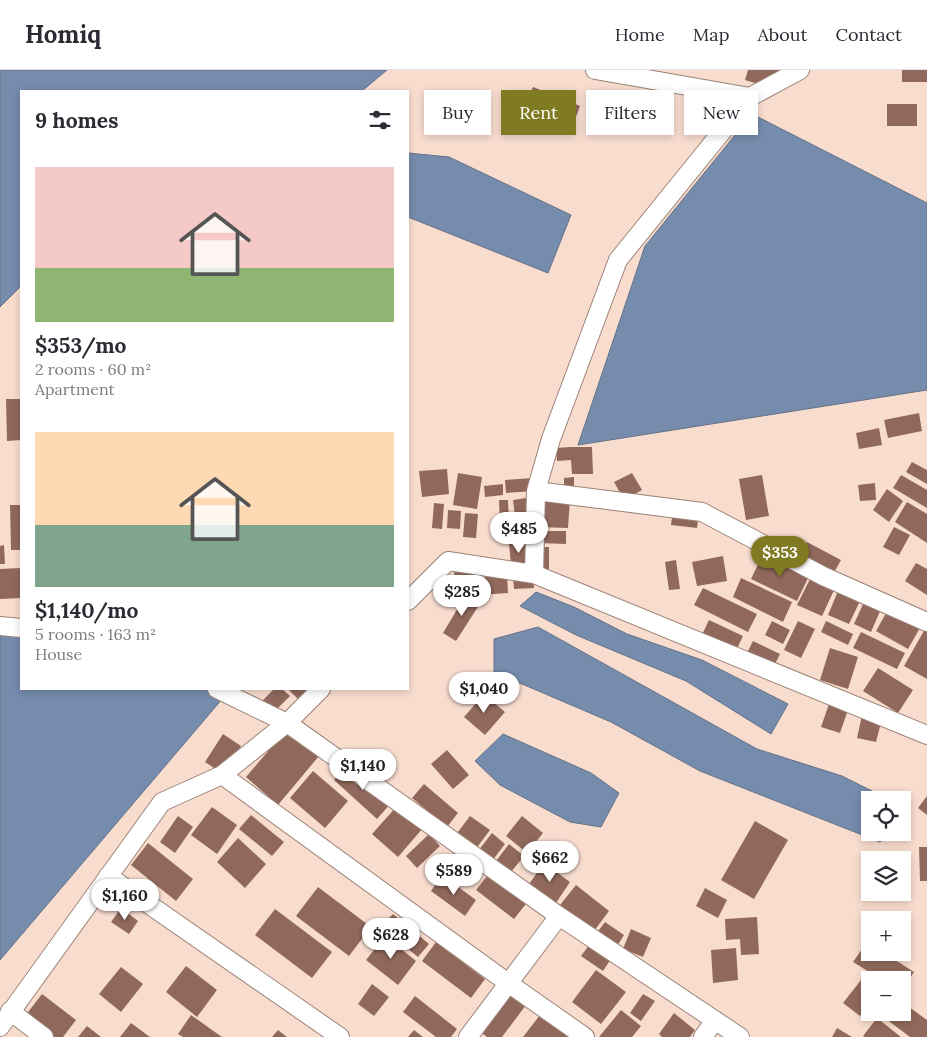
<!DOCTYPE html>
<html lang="en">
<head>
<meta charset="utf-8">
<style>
  body { margin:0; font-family:Lora,serif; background:#f7f7f7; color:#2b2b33; height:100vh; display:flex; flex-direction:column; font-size:19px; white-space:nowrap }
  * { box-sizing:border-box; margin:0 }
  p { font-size:16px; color:#7c7c81 }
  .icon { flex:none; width:28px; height:28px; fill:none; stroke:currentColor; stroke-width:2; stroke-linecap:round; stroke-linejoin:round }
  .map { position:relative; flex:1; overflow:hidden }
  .drawer { position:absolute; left:20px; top:20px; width:389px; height:600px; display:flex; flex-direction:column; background:#fff; border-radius:0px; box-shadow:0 2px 8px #0003 }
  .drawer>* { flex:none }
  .top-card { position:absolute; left:424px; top:20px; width:428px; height:45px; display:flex; gap:10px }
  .fabs { position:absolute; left:861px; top:721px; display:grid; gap:10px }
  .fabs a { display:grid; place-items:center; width:50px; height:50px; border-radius:0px; background:#fff; box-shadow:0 2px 8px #0003; font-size:25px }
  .price { position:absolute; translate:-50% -42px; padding:0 11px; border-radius:18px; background:#fff; color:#222; font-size:16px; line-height:32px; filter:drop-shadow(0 1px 2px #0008) }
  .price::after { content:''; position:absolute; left:50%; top:30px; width:15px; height:11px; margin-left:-8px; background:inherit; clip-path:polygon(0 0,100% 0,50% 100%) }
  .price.selected { background:#807b22; color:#fff }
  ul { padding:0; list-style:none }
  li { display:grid; align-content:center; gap:10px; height:265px; padding:0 15px }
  li span { display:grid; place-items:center; height:155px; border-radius:0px; color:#555 }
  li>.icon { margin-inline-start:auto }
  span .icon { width:90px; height:90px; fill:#fffc; stroke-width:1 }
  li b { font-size:21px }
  h2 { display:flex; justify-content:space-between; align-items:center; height:60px; padding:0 15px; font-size:21px }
  .tag { padding:0 18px; border-radius:0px; background:#fff; box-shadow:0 2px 8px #0003; font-size:18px; line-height:45px }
  .tag.selected { background:#807b22; color:#fff }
  header { display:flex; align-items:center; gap:30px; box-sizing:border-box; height:70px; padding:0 25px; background:#fff; border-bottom:1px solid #e1e1e2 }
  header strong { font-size:24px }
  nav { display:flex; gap:28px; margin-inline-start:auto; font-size:18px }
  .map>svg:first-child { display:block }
</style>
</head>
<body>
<header>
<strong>Homiq</strong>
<nav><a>Home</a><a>Map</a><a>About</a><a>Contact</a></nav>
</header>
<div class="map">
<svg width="927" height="967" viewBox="0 0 927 967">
  <rect width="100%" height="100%" fill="#f8ddcf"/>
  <path fill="#768cad" stroke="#657187" d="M 0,0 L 387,0 L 362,21 L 21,21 L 21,216 L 0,237 Z
    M 752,44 L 927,133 L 927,320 L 578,375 L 645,176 Z
    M 408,83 L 449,87 L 571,145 L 548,203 L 408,147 Z
    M 536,522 L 574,537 L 627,564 L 702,590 L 788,634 L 771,664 L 686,611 L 576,565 L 520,536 Z
    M 538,557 L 757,679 L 842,706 L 880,725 L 884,730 L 870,730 L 870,762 L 890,763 L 880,772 L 700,701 L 611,652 L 494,602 L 494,569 Z
    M 0,560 L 21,562 L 21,619 L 206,619 L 223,628 L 0,890 Z
    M 503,664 L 591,703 L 619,723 L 601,757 L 570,752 L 500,715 L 475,691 Z"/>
  <path fill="#91695c" d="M 748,0 L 788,0 L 781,21 L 745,10 Z
    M 902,0 L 927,0 L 927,12 L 902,12 Z
    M 533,17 L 580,36 L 570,63 L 522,44 Z
    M 887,34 L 917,34 L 917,56 L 887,56 Z
    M 6,329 L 21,329 L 21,370 L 7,371 Z
    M 919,343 L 922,361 L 888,368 L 884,350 Z
    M 879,358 L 882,375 L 859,379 L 856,363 Z
    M 571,377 L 592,377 L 593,404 L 572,404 L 571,390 L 557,391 L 556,378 Z
    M 912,392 L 927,400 L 927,414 L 906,402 Z
    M 447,399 L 449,424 L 422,427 L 419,401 Z
    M 458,403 L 482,407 L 477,439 L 453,435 Z
    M 632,403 L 642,420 L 624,430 L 614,412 Z
    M 762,405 L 769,446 L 746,450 L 739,409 Z
    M 901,405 L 927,420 L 927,438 L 893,418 Z
    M 574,407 L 574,421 L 564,422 L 564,408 Z
    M 533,408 L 534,421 L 506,423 L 505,410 Z
    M 875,413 L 876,430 L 860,431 L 858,415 Z
    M 503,414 L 503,425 L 485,427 L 484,416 Z
    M 887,419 L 903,431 L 889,452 L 873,440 Z
    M 532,427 L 534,444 L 515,446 L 513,430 Z
    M 539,428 L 570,429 L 568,458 L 538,457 Z
    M 499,430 L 508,430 L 509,454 L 500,454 Z
    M 907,432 L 927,444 L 927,473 L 895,452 Z
    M 434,433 L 444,434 L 442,459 L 432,458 Z
    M 10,435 L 21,435 L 21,480 L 11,480 Z
    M 448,440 L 461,441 L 460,459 L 447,458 Z
    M 673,440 L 699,443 L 697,458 L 671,455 Z
    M 465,443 L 478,444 L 476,468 L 463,467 Z
    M 528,448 L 529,463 L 514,464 L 512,450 Z
    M 894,457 L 910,465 L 899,485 L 883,477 Z
    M 537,461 L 566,461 L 566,474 L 537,473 Z
    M 527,472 L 529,494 L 511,495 L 509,473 Z
    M 807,472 L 841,490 L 832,506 L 799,489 Z
    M 4,475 L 5,494 L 0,494 L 0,476 Z
    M 537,477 L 549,477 L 549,499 L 538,500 Z
    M 763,484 L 809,506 L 797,531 L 751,509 Z
    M 723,486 L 727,511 L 697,516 L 692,492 Z
    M 676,490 L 680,519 L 669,520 L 665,492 Z
    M 916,493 L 927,499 L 927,525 L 905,511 Z
    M 474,497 L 475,515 L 455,516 L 454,498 Z
    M 21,498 L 21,528 L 0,529 L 0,499 Z
    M 507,505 L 508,523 L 479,525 L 478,508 Z
    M 533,505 L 534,518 L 514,519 L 513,506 Z
    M 811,507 L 835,518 L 822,546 L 797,535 Z
    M 741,508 L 792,532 L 783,552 L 733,527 Z
    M 703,518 L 757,544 L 748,562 L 694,535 Z
    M 838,521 L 860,531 L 849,554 L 828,545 Z
    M 467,523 L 481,532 L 456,571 L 443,563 Z
    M 864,532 L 881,539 L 871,562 L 854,554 Z
    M 889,538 L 921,556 L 908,579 L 876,561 Z
    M 709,550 L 743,566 L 734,585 L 700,569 Z
    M 772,551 L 790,560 L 783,574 L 765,565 Z
    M 798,551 L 815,559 L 801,588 L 784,580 Z
    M 826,551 L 853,564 L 848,575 L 821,562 Z
    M 925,559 L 927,560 L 927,609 L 904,596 Z
    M 861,562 L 905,583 L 897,599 L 853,578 Z
    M 753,571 L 780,584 L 771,602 L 744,589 Z
    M 830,578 L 858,587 L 848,619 L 820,610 Z
    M 878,598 L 913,620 L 898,643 L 863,621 Z
    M 274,619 L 282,619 L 290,626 L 272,644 L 260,633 Z
    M 288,619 L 310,619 L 299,630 Z
    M 484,624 L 505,642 L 485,665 L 464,647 Z
    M 831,628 L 850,634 L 840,663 L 821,657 Z
    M 865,632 L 885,637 L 876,672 L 857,668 Z
    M 287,659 L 319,686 L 278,735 L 246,707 Z
    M 223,664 L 241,676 L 223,704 L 205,692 Z
    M 447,680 L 469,705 L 453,719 L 431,694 Z
    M 348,694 L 392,732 L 377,749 L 334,710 Z
    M 313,701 L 348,731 L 325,758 L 290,728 Z
    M 424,714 L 458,743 L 447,757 L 412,728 Z
    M 927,726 L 927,745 L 918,738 Z
    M 397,736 L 423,758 L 398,787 L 372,764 Z
    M 212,737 L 237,755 L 217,784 L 191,765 Z
    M 251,745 L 284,772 L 272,786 L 239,759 Z
    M 178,746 L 193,757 L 175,783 L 160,772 Z
    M 470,746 L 490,760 L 475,780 L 455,766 Z
    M 522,746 L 543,763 L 527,783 L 506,766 Z
    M 755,751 L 788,770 L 754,829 L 721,810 Z
    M 492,763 L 505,774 L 492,791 L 478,781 Z
    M 429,764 L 440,776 L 417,798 L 406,786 Z
    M 238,768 L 266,794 L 245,818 L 217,792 Z
    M 148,773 L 193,809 L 176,831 L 131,795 Z
    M 509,774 L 524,786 L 511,802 L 496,791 Z
    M 919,777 L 927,777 L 927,811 L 920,811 Z
    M 544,793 L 570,812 L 556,833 L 529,814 Z
    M 491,801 L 529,830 L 514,849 L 476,820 Z
    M 442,805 L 476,830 L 465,846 L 431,821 Z
    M 576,815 L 609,841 L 594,861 L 560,835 Z
    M 318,817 L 371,857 L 349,886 L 296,846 Z
    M 705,818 L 727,830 L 718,848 L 696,836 Z
    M 121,838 L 138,851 L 129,864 L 111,852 Z
    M 275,839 L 332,882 L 312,908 L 255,865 Z
    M 393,844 L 429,874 L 418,887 L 381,857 Z
    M 757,847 L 759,884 L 741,885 L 740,869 L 726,870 L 725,849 Z
    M 605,852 L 624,865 L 616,878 L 596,864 Z
    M 631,859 L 651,868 L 643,887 L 623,879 Z
    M 385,866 L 416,891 L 398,915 L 366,890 Z
    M 592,871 L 613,886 L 603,901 L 581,886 Z
    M 436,872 L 485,909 L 471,928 L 422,891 Z
    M 867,872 L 870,874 L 870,882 L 883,882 L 914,902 L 902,920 L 902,910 L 882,910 L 853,892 Z
    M 736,878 L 738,910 L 713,913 L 711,880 Z
    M 186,896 L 217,920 L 197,947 L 166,922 Z
    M 121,897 L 143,914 L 121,942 L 99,924 Z
    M 596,900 L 626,922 L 601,954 L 572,932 Z
    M 861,910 L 870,917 L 870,933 L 860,946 L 843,933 Z
    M 372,914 L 389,927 L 374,946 L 358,934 Z
    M 506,920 L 526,935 L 502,967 L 487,967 L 477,959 Z
    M 42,924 L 76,950 L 63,967 L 53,967 L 25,946 Z
    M 643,924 L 655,931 L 641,951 L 630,943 Z
    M 415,926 L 457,959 L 451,967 L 436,967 L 403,942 Z
    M 902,932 L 927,950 L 927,967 L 910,967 L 886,949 L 891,942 L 902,942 Z
    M 621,940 L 641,956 L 632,967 L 599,967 Z
    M 674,943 L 695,960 L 690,967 L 662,967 L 659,964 Z
    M 191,945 L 222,967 L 183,967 L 178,964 Z
    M 540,945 L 568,967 L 523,967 Z
    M 877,948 L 901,967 L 865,967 L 863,966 Z
    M 131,953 L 150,967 L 120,967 Z
    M 87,956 L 101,967 L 78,967 Z
    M 837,958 L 852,967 L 832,967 Z
    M 278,960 L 287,967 L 272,967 Z
    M 414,960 L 423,967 L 408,967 Z"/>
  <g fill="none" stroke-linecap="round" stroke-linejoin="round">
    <g stroke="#9b8376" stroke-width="20">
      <path id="minor" d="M 595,0 L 750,27 L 800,0
        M 750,27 L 618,190 L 551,369 L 536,421 L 534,504 L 927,665
        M 536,421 L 702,442 L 823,506 L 927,552
        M 408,531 L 448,491 L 534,504
        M 0,556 L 21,558
        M 217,619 L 287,653 L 559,846 L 740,967
        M 222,705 L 508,913 L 585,967
        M 108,806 L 340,967
        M 10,941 L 44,967
        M 0,957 L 162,732 L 222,705 L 287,653 L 321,619
        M 468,967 L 559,846
        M 703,967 L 715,950"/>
    </g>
    <use href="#minor" stroke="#fff" stroke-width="18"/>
  </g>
</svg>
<div class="fabs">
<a><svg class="icon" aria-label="locate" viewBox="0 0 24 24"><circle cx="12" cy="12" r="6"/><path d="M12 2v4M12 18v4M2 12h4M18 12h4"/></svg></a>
<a><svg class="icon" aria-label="layers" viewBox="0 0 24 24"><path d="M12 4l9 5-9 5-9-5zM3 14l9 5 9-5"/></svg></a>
<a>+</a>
<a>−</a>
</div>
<b class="price" style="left:519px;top:484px">$485</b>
<b class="price selected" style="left:780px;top:508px">$353</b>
<b class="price" style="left:462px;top:547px">$285</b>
<b class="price" style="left:484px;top:644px">$1,040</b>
<b class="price" style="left:363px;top:721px">$1,140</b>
<b class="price" style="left:550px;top:813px">$662</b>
<b class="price" style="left:454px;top:826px">$589</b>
<b class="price" style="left:125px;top:851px">$1,160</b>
<b class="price" style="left:391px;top:890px">$628</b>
<div class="top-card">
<a class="tag">Buy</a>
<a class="tag selected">Rent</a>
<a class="tag">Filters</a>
<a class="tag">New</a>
</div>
<section class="drawer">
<h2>9 homes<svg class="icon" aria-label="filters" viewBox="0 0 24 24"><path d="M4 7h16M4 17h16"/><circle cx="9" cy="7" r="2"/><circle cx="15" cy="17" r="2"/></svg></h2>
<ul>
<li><span style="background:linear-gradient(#f6c9c9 65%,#8fb573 0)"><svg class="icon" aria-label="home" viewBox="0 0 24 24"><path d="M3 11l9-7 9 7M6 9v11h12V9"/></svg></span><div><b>$353/mo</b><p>2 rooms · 60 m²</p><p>Apartment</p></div></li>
<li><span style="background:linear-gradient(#ffd9b3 60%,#7fa58c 0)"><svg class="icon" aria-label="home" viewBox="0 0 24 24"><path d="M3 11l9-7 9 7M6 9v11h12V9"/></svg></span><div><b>$1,140/mo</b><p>5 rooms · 163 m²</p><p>House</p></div></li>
</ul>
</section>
</div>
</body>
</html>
